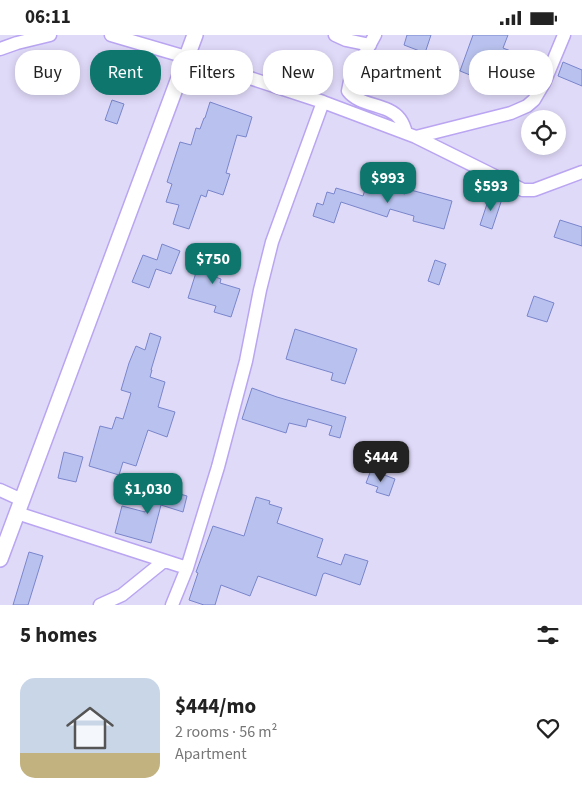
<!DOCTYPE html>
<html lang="en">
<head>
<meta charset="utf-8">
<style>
  body { margin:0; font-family:"Source Sans 3",sans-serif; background:#f2f2f2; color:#222; height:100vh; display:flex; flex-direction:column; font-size:19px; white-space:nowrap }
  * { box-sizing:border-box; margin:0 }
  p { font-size:16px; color:#767676 }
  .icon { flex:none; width:28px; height:28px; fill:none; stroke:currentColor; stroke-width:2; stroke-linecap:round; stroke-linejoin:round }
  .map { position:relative; height:570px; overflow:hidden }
  .side { display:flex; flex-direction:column; background:#fff; flex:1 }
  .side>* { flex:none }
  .guide { position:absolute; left:15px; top:15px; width:552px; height:45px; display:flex; gap:10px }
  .fabs { position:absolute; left:521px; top:75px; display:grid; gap:10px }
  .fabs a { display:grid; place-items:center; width:45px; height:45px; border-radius:50%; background:#fff; box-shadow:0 2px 8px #0003; font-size:25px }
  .price { position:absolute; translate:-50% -42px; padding:0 11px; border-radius:10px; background:#0f766e; color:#fff; font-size:16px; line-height:32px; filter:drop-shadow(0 1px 2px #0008) }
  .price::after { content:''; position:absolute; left:50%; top:30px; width:15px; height:11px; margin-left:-8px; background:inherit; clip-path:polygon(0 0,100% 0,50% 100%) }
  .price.active { background:#222; color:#fff }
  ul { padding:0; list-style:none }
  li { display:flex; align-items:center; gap:15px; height:125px; padding:0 20px }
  li span { display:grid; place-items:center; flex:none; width:140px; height:100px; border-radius:15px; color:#555 }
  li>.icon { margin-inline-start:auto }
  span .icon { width:60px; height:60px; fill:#fffc; stroke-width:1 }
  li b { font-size:21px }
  h2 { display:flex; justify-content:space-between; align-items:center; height:60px; padding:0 20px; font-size:21px }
  .pill { padding:0 18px; border-radius:20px; background:#fff; box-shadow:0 2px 8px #0003; font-size:18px; line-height:45px }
  .pill.active { background:#0f766e; color:#fff }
  .status { display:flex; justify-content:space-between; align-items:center; height:35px; padding:0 25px; background:#fff; direction:ltr }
  .status svg { height:14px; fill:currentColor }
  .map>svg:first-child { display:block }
</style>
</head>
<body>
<div class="status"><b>06:11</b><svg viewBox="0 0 49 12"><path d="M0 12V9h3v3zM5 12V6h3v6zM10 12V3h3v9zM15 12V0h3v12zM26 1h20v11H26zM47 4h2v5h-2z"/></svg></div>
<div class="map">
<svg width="582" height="570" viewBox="0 0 582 570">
  <rect width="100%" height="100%" fill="#e0daf9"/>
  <path fill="#b9c2ee" stroke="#7985cc" d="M 407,0 L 431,0 L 425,18 L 404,10 Z
    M 473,0 L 508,0 L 503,13 L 516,18 L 509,35 L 493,29 L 491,33 L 487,31 L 483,41 L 472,36 L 470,40 L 460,36 Z
    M 563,27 L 582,35 L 582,51 L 558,41 Z
    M 112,65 L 124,69 L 117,89 L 105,85 Z
    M 210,67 L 252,82 L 246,102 L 237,100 L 226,138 L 230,139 L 223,160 L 208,155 L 206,162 L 201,160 L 189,194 L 173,189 L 179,170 L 166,167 L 172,149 L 167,147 L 180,107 L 191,110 L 196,93 L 200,94 L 204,83 L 205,83 Z
    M 369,142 L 381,146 L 379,152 L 405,159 L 407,154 L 452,166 L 444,194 L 413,186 L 414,181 L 390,174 L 387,182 L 341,167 L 334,188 L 313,181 L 317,168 L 323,170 L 327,157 L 334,159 L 336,153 L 363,161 Z
    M 490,160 L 502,164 L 492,194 L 480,190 Z
    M 560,185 L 582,192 L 582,211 L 554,202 Z
    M 162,209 L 180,216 L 171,239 L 156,234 L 149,253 L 132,247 L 143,220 L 157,225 Z
    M 205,209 L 220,214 L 210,240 L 221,244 L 220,248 L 240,254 L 231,282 L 214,277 L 216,271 L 188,263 Z
    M 435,225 L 446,229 L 439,250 L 428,246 Z
    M 534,261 L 554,268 L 547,287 L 527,281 Z
    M 295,294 L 357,314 L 345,349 L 331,345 L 333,338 L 286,324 Z
    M 150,298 L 161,302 L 151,335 L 152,335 L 150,342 L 165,347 L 158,372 L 175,377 L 167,402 L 148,395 L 136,431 L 123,427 L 119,440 L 89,431 L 100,391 L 112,394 L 116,382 L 123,384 L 131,358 L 121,355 L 129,328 L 136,311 L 145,315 Z
    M 252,353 L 277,362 L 346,382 L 340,403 L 329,400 L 332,391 L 308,384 L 306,392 L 289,388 L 286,398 L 242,384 Z
    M 64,417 L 83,422 L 76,447 L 58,443 Z
    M 371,435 L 395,444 L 389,461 L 376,457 L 378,452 L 366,448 Z
    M 153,451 L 187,461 L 183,477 L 161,470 L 151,508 L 115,498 L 122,471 L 145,477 Z
    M 256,462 L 270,466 L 269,469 L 282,473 L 277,488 L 323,504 L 317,522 L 341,530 L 345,519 L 368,526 L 360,550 L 325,538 L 323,539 L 316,561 L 258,541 L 250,561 L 221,550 L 215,570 L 204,570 L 189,565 L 198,538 L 196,537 L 213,491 L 244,501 Z
    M 29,517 L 43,521 L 28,570 L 13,570 Z"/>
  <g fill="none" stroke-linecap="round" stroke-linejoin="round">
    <g stroke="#b9a5f1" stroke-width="15">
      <path id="minor" d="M 111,0 L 186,22 L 323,67 L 416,102 L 523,155 L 534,155 L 582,137
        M 335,0 L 346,5 L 370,10
        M 375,0 L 350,46 L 348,56 C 360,72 388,68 400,84 C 403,88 405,94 406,98
        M 0,14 L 17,8 L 50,0
        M 416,102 L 511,78 L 527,71 L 534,65 L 544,48 L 564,0
        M 0,455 L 22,465
        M 17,478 L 187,533
        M 100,570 L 122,560 L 164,526
        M 172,570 L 187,533 L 218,432 L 246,326 L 260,255 L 272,207 L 323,67"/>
    </g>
    <g stroke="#b9a5f1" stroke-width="18">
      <path id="tertiary" d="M 0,524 L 195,0"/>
    </g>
    <use href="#minor" stroke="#fff" stroke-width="12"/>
    <use href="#tertiary" stroke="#fff" stroke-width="15"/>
  </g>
</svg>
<div class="fabs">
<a><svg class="icon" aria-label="locate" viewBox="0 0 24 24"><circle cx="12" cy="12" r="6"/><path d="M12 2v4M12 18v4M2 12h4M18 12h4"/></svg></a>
</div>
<b class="price" style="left:388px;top:169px">$993</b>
<b class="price" style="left:491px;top:177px">$593</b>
<b class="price" style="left:213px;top:250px">$750</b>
<b class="price active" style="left:381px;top:448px">$444</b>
<b class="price" style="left:148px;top:480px">$1,030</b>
<div class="guide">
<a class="pill">Buy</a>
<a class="pill active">Rent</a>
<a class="pill">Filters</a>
<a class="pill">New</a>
<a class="pill">Apartment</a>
<a class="pill">House</a>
</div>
</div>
<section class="side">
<h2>5 homes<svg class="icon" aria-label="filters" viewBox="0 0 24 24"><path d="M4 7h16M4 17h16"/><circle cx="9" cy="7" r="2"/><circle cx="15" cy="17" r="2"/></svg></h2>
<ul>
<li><span style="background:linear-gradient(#c9d6e8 75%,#c2b280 0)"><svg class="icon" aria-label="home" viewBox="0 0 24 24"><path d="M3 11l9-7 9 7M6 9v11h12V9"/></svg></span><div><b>$444/mo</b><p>2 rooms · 56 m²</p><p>Apartment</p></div><svg class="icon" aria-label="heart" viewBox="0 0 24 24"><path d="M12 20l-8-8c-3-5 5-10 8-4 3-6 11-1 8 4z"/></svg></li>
</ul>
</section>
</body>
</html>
